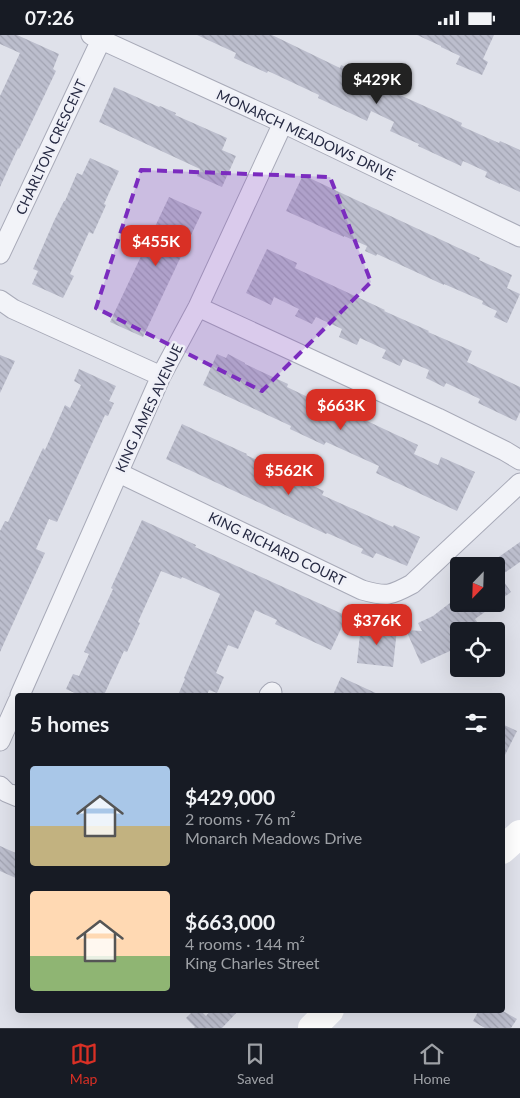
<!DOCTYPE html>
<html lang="en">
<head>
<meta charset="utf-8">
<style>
  body { margin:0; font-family:Lato,sans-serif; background:#20242c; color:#f1f3f6; height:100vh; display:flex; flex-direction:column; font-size:19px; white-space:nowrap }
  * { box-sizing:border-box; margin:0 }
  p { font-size:16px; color:#9ea1a6 }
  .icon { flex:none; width:28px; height:28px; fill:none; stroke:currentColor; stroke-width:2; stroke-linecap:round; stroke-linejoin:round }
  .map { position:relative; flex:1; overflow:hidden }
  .side { position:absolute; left:15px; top:658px; width:490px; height:320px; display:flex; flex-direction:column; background:#171b24; border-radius:5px; box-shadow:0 5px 20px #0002 }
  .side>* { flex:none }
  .needle { width:32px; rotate:203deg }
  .controls { position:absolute; left:450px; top:522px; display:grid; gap:10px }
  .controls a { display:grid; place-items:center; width:55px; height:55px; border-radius:5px; background:#171b24; box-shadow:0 5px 20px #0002; font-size:25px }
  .price { position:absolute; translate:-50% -42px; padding:0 11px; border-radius:10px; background:#d93025; color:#fff; font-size:16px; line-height:32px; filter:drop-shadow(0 1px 2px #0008) }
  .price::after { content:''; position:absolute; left:50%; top:30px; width:15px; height:11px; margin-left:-8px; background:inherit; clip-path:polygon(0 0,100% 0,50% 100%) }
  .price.active { background:#222; color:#fff }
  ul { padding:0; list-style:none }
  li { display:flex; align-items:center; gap:15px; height:125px; padding:0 15px }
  li span { display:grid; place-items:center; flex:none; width:140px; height:100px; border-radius:5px; color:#555 }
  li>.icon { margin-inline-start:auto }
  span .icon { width:60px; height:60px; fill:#fffc; stroke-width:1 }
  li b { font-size:21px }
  h2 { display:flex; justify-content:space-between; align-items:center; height:60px; padding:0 15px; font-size:21px }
  .status { display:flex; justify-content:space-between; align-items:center; height:35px; padding:0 25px; background:#171b24; direction:ltr }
  .status svg { height:14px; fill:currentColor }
  .tabs { display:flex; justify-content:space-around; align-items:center; height:70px; border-top:1px solid #363941; background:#171b24; font-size:14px; color:#9ea1a6 }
  .tabs a { display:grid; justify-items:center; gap:2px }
  .tabs .active { color:#d93025 }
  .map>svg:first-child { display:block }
</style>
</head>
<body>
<div class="status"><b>07:26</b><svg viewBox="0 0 49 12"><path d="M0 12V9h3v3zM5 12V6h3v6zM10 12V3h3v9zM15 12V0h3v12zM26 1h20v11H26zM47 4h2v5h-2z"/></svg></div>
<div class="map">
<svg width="520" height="993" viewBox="0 0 520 993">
  <defs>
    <pattern id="building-back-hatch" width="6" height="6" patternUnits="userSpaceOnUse" patternTransform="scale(1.25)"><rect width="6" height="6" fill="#bcbecd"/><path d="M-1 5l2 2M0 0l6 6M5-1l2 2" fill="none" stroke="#a1a3b1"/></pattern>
  </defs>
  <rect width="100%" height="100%" fill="#dfe1ea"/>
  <path fill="url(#building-back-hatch)" d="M 0,0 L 17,0 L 59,19 L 53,34 L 56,36 L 19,114 L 18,113 L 0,152 L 0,61 L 20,18 L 0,9 Z
    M 197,0 L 272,0 L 340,33 L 341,30 L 363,40 L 362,43 L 462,88 L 461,91 L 499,108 L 500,106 L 520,115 L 520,157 L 500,148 L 500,149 L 485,142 L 487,137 L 463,126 L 461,131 L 418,111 L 419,109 L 390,96 L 394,87 L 371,76 L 367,86 L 318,63 L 319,60 L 268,36 L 267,38 L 234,23 L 236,18 Z
    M 417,0 L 494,0 L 483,24 L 488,27 L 482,40 L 456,29 L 460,21 L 441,12 L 441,11 Z
    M 114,52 L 159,72 L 160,71 L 176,78 L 175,80 L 227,103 L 222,115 L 236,121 L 222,152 L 197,141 L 200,134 L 99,87 Z
    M 90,123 L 119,136 L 104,169 L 106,170 L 93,199 L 89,197 L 70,239 L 74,241 L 63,263 L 32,249 L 38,236 L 33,234 L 54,186 L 64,166 L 65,166 L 77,138 L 82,140 Z
    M 303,140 L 480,223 L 479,225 L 512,240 L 507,253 L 520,259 L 507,288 L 494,282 L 497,276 L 482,269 L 483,266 L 444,249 L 444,250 L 377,219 L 376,221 L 365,216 L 367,211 L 344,201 L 344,202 L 286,176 Z
    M 169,162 L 202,177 L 143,302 L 110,287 Z
    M 267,214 L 297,228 L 295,233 L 385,275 L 384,276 L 429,296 L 428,297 L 472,316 L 467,327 L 520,352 L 520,377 L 516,386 L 478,368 L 480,364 L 446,348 L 444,352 L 426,343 L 429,335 L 403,324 L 400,331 L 382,323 L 386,315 L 360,303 L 357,310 L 339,302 L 342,294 L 316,282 L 312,289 L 295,281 L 299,274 L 274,262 L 271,270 L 246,258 Z
    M 217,319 L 226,323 L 228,319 L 245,328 L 245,329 L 288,349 L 287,352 L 314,365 L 316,362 L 418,410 L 414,419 L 438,430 L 441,422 L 475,437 L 457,476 L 376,438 L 379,431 L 326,407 L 324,410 L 290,394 L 291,391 L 203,350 Z
    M 0,320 L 15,326 L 0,358 Z
    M 79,334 L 116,351 L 109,366 L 114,368 L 108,381 L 105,380 L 57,487 L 49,484 L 36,514 L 45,518 L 0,617 L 0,496 L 5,486 L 8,487 L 43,413 L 45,415 L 65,370 L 70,373 L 81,350 L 74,346 Z
    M 182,389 L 247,419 L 246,420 L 324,456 L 322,460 L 393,492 L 394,490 L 420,502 L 407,531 L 376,518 L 373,523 L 361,518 L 363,514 L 327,498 L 326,499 L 166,424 Z
    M 142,485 L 196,510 L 195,512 L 347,581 L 331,615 L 275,589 L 277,585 L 255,575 L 238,614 L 228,610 L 216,638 L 224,642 L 217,658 L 209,655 L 207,660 L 178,660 L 185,644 L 184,643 L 220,559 L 182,542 L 181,544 L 161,536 L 138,587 L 140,588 L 127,617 L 124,616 L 104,660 L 79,660 L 66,654 L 73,639 L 79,641 L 89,619 L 84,617 L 113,554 L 111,553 Z
    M 520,507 L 520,527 L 500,541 L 511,557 L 496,568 L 496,524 Z
    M 459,561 L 459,569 L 496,569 L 475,584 L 478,588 L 468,596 L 459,596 L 459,612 L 421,629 L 406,595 L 422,596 L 418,588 L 433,581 Z
    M 361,590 L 397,594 L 393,632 L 357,628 Z
    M 341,642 L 380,660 L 333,660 Z
    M 502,689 L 517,696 L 502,726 Z
    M 0,811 L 18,819 L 18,844 L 0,836 Z
    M 194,975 L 200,975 L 206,981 L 211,975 L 239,975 L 222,993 L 194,993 L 195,992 L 186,983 Z
    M 479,975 L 501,975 L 517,984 L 511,993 L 485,993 L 473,986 Z"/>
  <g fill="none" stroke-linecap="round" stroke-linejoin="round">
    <g stroke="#a8aab8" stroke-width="21">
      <path id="street" d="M 91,0 L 283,88 L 520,202
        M 0,219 L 101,5
        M 0,265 L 13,274 L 161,341
        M 198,272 L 438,383 L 505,416 L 520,425
        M 119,438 L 362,555 C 387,562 390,561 412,549 L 520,448
        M 20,660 L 161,341 L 198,272 L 283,88
        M 269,660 L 272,657
        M 0,706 L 18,666
        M 0,751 L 6,757 L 18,762"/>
    </g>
    <use href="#street" stroke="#f2f3f8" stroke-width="19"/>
    <path stroke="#fff" stroke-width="28" d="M 502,815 L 520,799
      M 312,993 L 330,975"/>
  </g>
  <path fill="#7b2cbf" fill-opacity="0.2" stroke="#7b2cbf" stroke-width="4" stroke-dasharray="10 6" stroke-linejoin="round" d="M 141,135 L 330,142 L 371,247 L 262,356 L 96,273 Z"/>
  <g text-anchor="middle" stroke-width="5" stroke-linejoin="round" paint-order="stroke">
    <g font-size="14" fill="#262a43" stroke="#eff0f7">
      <text transform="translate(306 100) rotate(25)" y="5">MONARCH MEADOWS DRIVE</text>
      <text transform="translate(51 112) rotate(-65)" y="5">CHARLTON CRESCENT</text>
      <text transform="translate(149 373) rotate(-65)" y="5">KING JAMES AVENUE</text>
      <text transform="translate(277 514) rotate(26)" y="5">KING RICHARD COURT</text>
    </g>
  </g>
</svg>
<div class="controls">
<a><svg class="needle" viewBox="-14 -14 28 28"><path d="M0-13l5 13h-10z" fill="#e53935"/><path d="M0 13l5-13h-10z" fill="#9ea1a6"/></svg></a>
<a><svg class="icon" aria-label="locate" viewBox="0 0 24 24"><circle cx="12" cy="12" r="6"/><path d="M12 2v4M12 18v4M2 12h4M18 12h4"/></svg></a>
</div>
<b class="price active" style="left:377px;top:70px">$429K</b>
<b class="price" style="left:156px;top:232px">$455K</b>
<b class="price" style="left:341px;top:396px">$663K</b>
<b class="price" style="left:289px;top:461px">$562K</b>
<b class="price" style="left:377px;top:611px">$376K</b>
<section class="side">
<h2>5 homes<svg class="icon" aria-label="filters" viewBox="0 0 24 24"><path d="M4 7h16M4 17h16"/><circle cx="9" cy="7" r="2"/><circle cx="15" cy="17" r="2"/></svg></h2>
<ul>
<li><span style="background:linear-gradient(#a9c7e8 60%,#c2b280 0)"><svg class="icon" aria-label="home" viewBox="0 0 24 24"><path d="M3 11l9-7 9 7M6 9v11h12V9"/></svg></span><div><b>$429,000</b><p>2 rooms · 76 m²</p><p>Monarch Meadows Drive</p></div></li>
<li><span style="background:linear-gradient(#ffd9b3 65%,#8fb573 0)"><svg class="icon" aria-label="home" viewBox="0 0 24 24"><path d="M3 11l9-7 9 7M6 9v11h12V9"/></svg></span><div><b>$663,000</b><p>4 rooms · 144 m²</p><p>King Charles Street</p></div></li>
</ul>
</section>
</div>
<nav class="tabs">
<a class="active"><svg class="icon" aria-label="map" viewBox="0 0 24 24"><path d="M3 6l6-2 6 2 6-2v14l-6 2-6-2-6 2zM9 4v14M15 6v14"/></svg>Map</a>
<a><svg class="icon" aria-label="saved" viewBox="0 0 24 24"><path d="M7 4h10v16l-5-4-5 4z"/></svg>Saved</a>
<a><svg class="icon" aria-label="home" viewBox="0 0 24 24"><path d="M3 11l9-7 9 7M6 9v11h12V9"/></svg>Home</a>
</nav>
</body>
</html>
